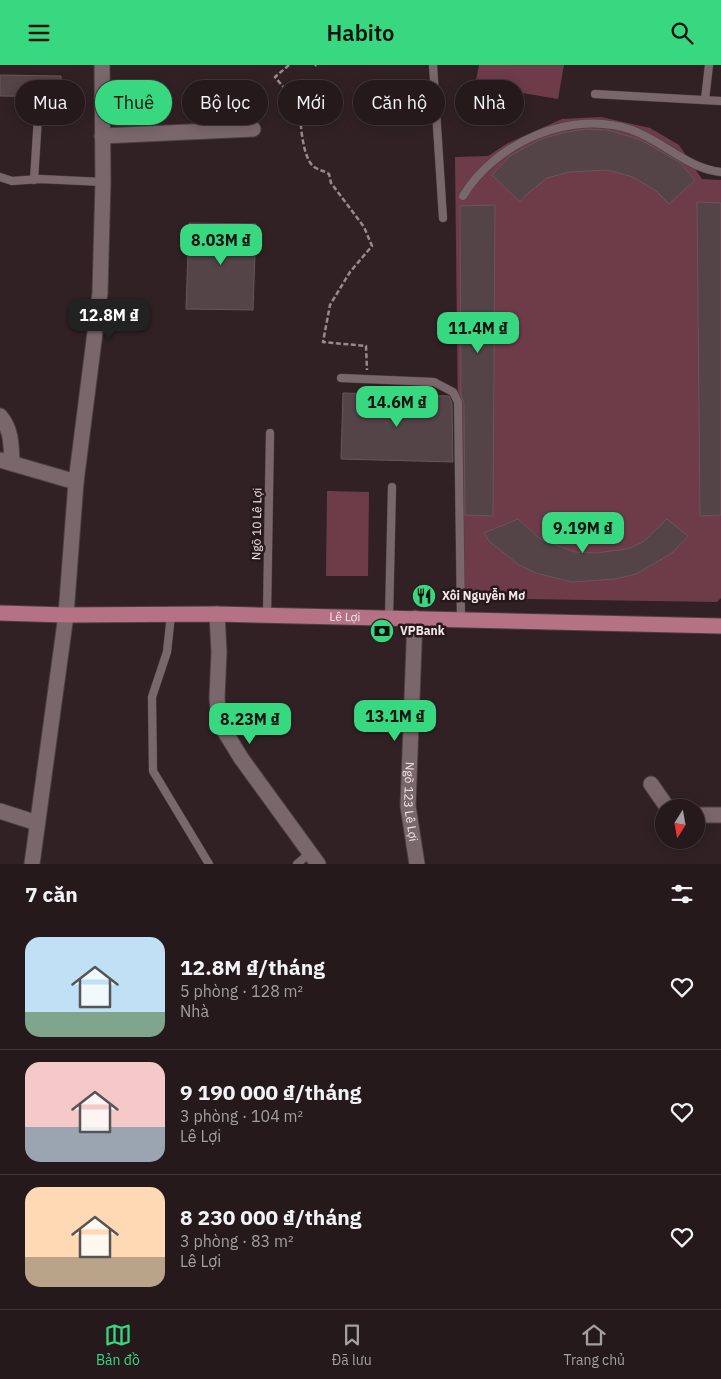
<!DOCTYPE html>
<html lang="vi">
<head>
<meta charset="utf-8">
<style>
  body { margin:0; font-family:"IBM Plex Sans",sans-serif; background:#2d2225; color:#f1f3f6; height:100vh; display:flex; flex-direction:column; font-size:19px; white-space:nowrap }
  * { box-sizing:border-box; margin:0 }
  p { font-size:16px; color:#a3a0a3 }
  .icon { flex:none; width:28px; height:28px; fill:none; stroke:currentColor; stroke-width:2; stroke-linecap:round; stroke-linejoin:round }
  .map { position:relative; height:799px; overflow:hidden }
  .drawer { display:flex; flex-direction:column; background:#25191c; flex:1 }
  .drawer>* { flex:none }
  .banner { position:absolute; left:15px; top:15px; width:691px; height:45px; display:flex; gap:10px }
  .needle { width:32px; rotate:191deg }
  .buttons { position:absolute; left:655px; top:734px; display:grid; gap:10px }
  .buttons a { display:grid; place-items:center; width:50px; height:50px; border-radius:50%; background:#25191c; box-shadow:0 2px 12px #0003,0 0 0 1px #42383b; font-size:25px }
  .price { position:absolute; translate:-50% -42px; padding:0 11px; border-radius:10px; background:#38d880; color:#111; font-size:16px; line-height:32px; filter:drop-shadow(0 1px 2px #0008) }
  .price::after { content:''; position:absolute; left:50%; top:30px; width:15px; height:11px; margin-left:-8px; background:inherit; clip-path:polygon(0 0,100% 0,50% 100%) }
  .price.active { background:#222; color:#fff }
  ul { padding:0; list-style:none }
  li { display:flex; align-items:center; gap:15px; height:125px; padding:0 25px }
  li+li { border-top:1px solid #42383b }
  li span { display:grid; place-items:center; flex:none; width:140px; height:100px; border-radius:15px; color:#555 }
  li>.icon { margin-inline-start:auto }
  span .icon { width:60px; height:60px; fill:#fffc; stroke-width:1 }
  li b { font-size:21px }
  h2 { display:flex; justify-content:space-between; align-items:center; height:60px; padding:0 25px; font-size:21px }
  .chip { padding:0 18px; border-radius:22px; background:#25191c; box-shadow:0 2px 12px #0003,0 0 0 1px #42383b; font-size:18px; line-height:45px }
  .chip.active { background:#38d880; color:#111 }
  header { display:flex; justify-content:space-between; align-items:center; height:65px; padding:0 25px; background:#38d880; color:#111; font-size:22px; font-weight:600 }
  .menu { display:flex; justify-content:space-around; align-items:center; height:70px; border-top:1px solid #42383b; background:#25191c; font-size:14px; color:#a3a0a3 }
  .menu a { display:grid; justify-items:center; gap:2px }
  .menu .active { color:#38d880 }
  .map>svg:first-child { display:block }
</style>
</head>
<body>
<header><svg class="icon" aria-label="menu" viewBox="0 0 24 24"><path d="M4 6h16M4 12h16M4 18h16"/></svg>Habito<svg class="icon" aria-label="search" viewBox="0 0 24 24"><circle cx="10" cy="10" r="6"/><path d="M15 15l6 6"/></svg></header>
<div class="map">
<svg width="721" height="799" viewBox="0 0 721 799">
  <rect width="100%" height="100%" fill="#312125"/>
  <path fill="#6e3c49" d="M 479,0 L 564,0 L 558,34 L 475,20 Z
    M 601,52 L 650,63 L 679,80 L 702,114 L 721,115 L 721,533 L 717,537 L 460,533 L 455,92 L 488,91 L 508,78 L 562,54 Z
    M 327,426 L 369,427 L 368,511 L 326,511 Z"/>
  <path fill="#544347" stroke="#68565a" d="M 0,10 L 61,11 L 61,32 L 0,31 Z
    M 585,64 L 608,65 L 641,75 L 679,97 L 695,115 L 669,139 L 656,126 L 633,112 L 608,105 L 569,107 L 547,113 L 527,129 L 520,137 L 492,110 L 510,91 L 539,75 L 562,68 Z
    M 697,137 L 721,138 L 721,450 L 700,451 Z
    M 495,140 L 493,451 L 465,450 L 464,337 L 461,331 L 460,141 Z
    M 189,158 L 256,159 L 253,245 L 186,244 Z
    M 343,328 L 449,331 L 452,338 L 453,397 L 341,394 Z
    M 518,454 L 540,474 L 575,487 L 596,488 L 627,484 L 643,477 L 667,454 L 688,471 L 672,488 L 636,509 L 615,514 L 572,517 L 536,508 L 519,500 L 489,476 L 484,468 Z"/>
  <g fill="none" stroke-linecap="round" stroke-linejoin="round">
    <g stroke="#4c3f43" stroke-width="9">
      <path id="service" d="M 433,0 L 443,153
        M 595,29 L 721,36
        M 705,34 L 709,0
        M 0,112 L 12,116 L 40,114 L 103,117
        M 34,115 L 38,52
        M 463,131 C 496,77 571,44 632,65 C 663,76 688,104 721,107
        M 341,313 L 434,317 L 453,327 L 458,337 L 461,554
        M 171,550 L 167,587 L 152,632 L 153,706 L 209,799
        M 267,550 L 270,368
        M 389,553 L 392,422
        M 297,799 L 310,788"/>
    </g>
    <g stroke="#4c3f43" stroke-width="17">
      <g id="minor">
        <path d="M 102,71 L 253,64"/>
        <path d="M 0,351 C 12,365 11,380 12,398"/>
        <path d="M 0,395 L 76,417"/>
        <path d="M 217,549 L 219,587 L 217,633 L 219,657 L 241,693 L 318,799"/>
        <path id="s1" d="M 415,553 L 408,741 L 417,799"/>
        <path d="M 651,719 L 667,742"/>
        <path d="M 0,746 L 37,758"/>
        <path d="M 696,750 L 721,750"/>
      </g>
    </g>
    <g stroke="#4c3f43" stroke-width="17">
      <path id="tertiary" d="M 32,799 L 66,550 L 76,417 L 100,228 L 103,117 L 102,0"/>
    </g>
    <g stroke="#4c3f43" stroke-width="17">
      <g id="primary">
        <path id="s2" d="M 0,548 L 66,550 L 217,549 L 721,561"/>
      </g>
    </g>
    <path stroke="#978a8e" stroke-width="2.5" stroke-dasharray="5 2.5" stroke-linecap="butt" d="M 289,0 L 275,12 L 300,42 C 300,55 302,93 314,102 C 319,105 324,106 329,109 L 331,118 L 364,162 L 372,181 L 350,207 L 330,240 L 323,277 L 366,281 L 367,305
      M 315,1 L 316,0"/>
    <use href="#service" stroke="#7a676b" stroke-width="8"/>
    <use href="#minor" stroke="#7a676b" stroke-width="15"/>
    <use href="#tertiary" stroke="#7a676b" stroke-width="15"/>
    <use href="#primary" stroke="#b47284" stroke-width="15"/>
  </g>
  <defs>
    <g id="restaurant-disc" transform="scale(1.25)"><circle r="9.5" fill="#38d880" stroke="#27181b"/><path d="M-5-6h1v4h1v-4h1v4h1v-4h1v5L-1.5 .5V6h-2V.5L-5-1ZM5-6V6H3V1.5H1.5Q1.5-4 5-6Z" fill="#111"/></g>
    <g id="bank-disc" transform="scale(1.25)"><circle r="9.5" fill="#38d880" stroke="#27181b"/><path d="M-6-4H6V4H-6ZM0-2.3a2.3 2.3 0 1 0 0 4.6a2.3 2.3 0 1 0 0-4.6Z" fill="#111"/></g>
  </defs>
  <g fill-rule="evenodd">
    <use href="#restaurant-disc" x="424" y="531"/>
    <use href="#bank-disc" x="382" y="566"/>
  </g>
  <g text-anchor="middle" stroke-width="5" stroke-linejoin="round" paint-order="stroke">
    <g font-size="12" fill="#f2e7ea" stroke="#27181b">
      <text transform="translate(257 459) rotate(-89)" y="4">Ngõ 10 Lê Lợi</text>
      <text dy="4" stroke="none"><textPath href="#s2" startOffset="345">Lê Lợi</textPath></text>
      <text dy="4" stroke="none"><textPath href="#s1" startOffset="184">Ngõ 123 Lê Lợi</textPath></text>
    </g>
    <g font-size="12" font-weight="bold" fill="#f2e7ea" stroke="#27181b" text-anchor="start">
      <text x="442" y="535">Xôi Nguyễn Mơ</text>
      <text x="400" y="570">VPBank</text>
    </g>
  </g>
</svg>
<div class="buttons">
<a><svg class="needle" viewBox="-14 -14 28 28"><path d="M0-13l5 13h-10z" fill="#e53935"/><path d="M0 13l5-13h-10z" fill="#a3a0a3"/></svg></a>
</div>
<b class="price" style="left:221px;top:201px">8.03M ₫</b>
<b class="price active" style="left:109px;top:276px">12.8M ₫</b>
<b class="price" style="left:478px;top:289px">11.4M ₫</b>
<b class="price" style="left:397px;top:363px">14.6M ₫</b>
<b class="price" style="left:583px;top:489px">9.19M ₫</b>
<b class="price" style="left:395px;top:677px">13.1M ₫</b>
<b class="price" style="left:250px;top:680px">8.23M ₫</b>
<div class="banner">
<a class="chip">Mua</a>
<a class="chip active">Thuê</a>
<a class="chip">Bộ lọc</a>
<a class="chip">Mới</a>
<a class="chip">Căn hộ</a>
<a class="chip">Nhà</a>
</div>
</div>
<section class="drawer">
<h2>7 căn<svg class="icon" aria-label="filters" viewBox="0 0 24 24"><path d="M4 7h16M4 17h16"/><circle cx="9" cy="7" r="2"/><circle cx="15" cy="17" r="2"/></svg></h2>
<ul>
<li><span style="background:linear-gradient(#bfe0f5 75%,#7fa58c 0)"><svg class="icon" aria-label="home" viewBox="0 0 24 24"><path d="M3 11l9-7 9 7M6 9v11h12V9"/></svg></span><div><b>12.8M ₫/tháng</b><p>5 phòng · 128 m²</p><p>Nhà</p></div><svg class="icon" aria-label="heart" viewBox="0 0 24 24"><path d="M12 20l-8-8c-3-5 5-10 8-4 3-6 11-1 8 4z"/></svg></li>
<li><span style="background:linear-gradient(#f6c9c9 65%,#9aa5b1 0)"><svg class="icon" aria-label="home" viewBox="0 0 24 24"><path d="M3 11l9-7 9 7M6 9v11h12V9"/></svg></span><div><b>9 190 000 ₫/tháng</b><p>3 phòng · 104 m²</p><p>Lê Lợi</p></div><svg class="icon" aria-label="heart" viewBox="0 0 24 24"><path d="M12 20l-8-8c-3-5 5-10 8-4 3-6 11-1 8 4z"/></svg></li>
<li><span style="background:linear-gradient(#ffd9b3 70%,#b9a48a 0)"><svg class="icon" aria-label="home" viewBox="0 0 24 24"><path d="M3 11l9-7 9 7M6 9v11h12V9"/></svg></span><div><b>8 230 000 ₫/tháng</b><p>3 phòng · 83 m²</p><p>Lê Lợi</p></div><svg class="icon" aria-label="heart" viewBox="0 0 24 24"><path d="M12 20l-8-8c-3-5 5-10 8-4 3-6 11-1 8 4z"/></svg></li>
</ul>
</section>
<nav class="menu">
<a class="active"><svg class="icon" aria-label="map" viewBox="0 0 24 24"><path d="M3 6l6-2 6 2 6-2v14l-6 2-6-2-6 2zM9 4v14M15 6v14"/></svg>Bản đồ</a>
<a><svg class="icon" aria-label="saved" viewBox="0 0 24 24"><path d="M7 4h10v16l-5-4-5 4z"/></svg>Đã lưu</a>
<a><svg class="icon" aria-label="home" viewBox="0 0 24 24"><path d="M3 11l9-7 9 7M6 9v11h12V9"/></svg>Trang chủ</a>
</nav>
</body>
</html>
